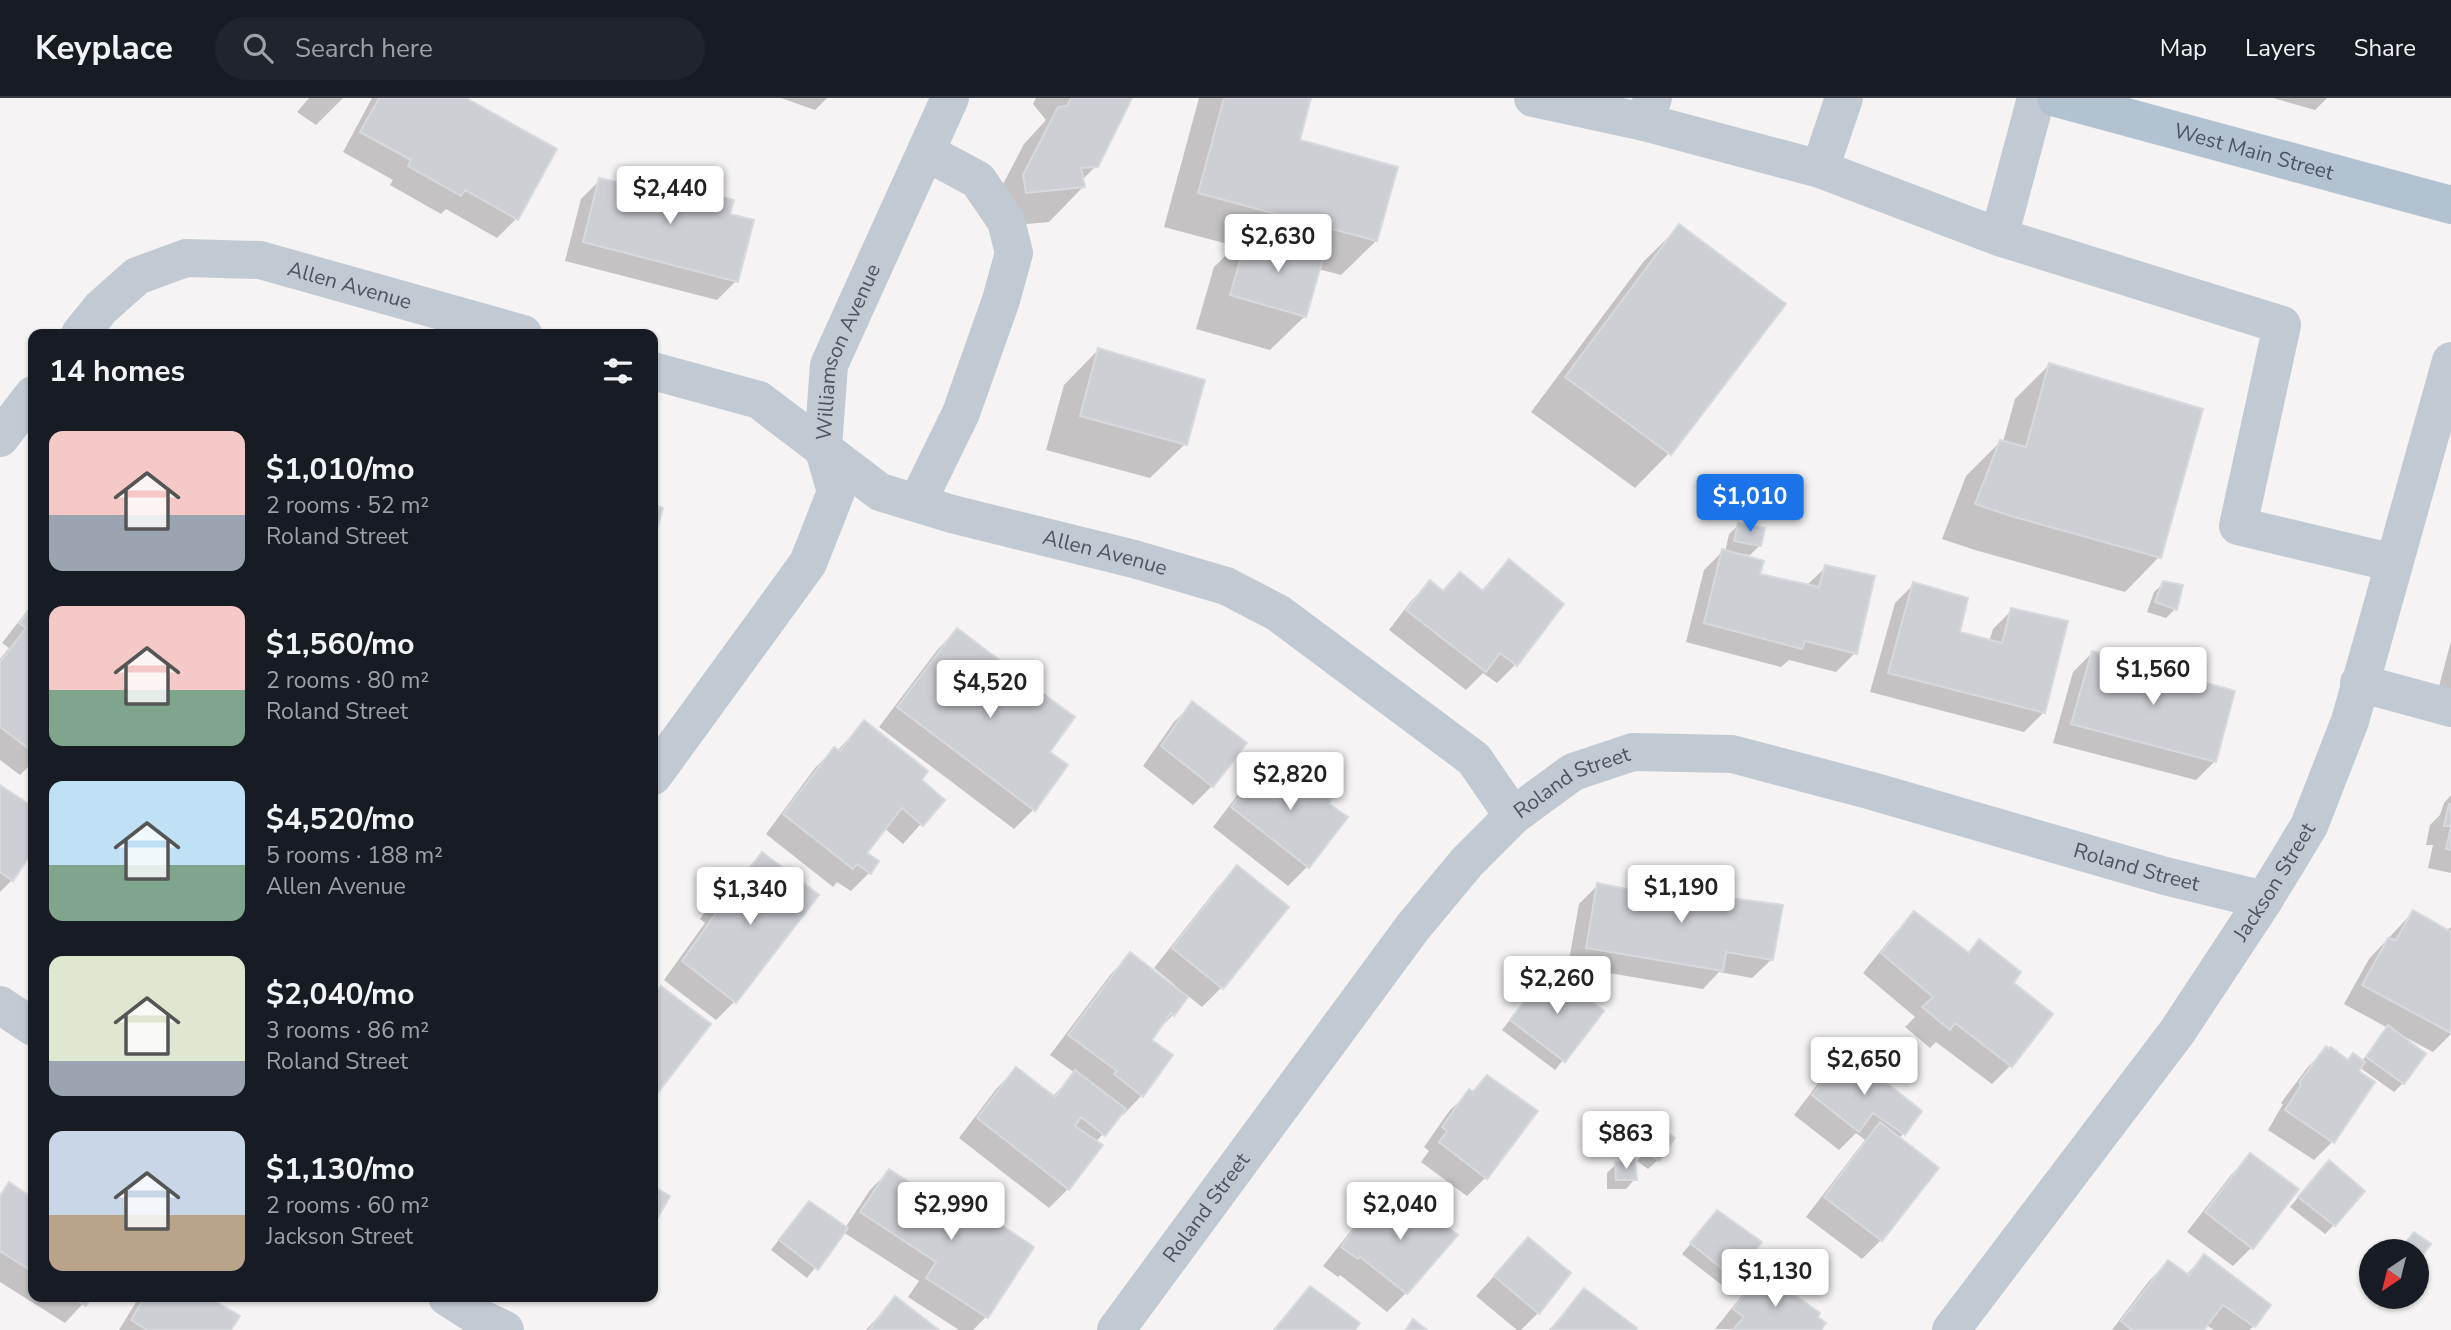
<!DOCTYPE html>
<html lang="en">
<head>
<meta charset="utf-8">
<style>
  body { margin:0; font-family:"Nunito Sans",sans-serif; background:#20242c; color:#f1f3f6; height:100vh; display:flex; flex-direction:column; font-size:26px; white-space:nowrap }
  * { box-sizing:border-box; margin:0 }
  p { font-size:23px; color:#9ea1a6 }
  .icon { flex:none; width:38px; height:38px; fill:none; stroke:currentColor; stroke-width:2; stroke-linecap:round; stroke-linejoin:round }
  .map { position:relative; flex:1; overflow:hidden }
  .side { position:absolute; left:28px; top:231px; width:630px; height:973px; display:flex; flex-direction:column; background:#171b24; border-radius:14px; box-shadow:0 2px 5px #0004 }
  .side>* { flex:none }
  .needle { width:46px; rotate:215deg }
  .tools { position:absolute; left:2359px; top:1141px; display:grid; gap:14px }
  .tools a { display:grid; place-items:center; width:70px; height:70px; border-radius:50%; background:#171b24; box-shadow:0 2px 5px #0004; font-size:35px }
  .price { position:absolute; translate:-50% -60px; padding:0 16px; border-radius:7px; background:#fff; color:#222; font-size:23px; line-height:46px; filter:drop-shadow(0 2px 4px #0008) }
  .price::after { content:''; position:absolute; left:50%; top:42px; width:21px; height:16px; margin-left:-10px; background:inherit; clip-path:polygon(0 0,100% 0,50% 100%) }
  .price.current { background:#1a73e8; color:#fff }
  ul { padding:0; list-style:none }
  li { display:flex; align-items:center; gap:21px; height:175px; padding:0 21px }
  li span { display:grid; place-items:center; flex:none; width:196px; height:140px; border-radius:14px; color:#555 }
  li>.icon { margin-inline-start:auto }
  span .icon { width:84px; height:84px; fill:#fffc; stroke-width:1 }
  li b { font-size:30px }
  h2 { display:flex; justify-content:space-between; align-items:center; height:84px; padding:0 21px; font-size:30px }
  header { display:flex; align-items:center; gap:42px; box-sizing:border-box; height:98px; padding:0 35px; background:#171b24; border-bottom:2px solid #363941 }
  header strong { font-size:33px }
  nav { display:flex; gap:38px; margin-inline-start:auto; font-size:24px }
  .search { width:490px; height:63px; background:#20242c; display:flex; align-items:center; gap:18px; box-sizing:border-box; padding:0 24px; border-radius:38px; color:#9ea1a6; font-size:26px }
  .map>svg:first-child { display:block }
</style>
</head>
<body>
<header>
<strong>Keyplace</strong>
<div class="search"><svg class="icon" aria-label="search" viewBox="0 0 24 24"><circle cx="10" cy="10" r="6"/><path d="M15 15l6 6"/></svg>Search here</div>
<nav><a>Map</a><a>Layers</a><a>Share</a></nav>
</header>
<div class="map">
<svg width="2451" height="1232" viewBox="0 0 2451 1232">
  <rect width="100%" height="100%" fill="#f5f3f3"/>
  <path fill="#0003" d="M 309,0 L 343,0 L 316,27 L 297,14 Z
    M 372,0 L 462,0 L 516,121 L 497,140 L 446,111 L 441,116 L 390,87 L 393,82 L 343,54 Z
    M 781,0 L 827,0 L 815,12 Z
    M 1036,0 L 1130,0 L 1096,68 L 1082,82 L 1083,89 L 1049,124 L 992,129 L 989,113 L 1024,46 L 1046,22 L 1033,6 Z
    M 1199,0 L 1310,0 L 1298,44 L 1376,143 L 1341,177 L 1318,171 L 1305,218 L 1270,252 L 1196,231 L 1214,169 L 1235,148 L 1164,129 Z
    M 2273,0 L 2327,0 L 2315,12 Z
    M 628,77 L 728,118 L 736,183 L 717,202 L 565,163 L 581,101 L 600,82 L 618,86 Z
    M 1679,129 L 1669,355 L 1635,390 L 1531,314 L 1644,163 Z
    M 1098,252 L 1185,346 L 1150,380 L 1046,352 L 1064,287 Z
    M 2049,267 L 2159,459 L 2125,494 L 1975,452 L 1942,441 L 1966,378 L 2000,344 L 2003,344 L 2015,301 Z
    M 1739,427 L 1759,448 L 1750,457 L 1738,455 L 1737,457 L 1758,477 L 1806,488 L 1826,469 L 1855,555 L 1836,574 L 1789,562 L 1781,569 L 1686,544 L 1704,472 L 1723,453 L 1725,454 L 1729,436 Z
    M 1509,463 L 1516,566 L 1497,585 L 1483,575 L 1466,592 L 1389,532 L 1411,503 L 1430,484 L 1441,494 L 1460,476 L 1481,493 Z
    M 2164,485 L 2175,511 L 2166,520 L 2147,514 L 2154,494 Z
    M 1914,486 L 1958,535 L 1989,544 L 1993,531 L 2012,512 L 2066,525 L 2043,615 L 2024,634 L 1870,594 L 1895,505 Z
    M 33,505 L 33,664 L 20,677 L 0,662 L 0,561 L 9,550 L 2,545 Z
    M 957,532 L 986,585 L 1012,603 L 1028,588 L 1047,655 L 1033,712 L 1014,731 L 879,629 L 938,551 Z
    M 2451,543 L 2451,625 L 2431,619 Z
    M 2092,555 L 2215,663 L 2196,682 L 2053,645 L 2073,574 Z
    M 1193,605 L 1212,688 L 1193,707 L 1143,668 L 1174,624 Z
    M 864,624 L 919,682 L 942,702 L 903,746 L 884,730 L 865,755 L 870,774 L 851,793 L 837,784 L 833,789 L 766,736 L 815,670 L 834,651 L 837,653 Z
    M 1269,662 L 1346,720 L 1307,769 L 1288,788 L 1213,729 L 1250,681 Z
    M 0,689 L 33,711 L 33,750 L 12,782 L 0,794 Z
    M 2451,697 L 2451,775 L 2428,770 L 2433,747 L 2426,747 L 2430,727 L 2440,717 L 2444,705 Z
    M 762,756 L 735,903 L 716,922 L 664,882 L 705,825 L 700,821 L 710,807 L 729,788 L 731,791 L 743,775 Z
    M 1237,770 L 1287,810 L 1221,890 L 1202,909 L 1187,897 L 1173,917 L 1154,936 L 1150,942 L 1171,958 L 1141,998 L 1123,1017 L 1120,1015 L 1096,1044 L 1068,1091 L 1049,1110 L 959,1040 L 997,990 L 1016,971 L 1052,999 L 1075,975 L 1050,957 L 1111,876 L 1130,857 L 1173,890 L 1175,887 L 1154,870 L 1218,789 Z
    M 1645,782 L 1692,804 L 1718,806 L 1724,801 L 1772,861 L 1752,880 L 1719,874 L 1703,891 L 1568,868 L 1579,806 L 1598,787 L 1632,794 Z
    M 2413,814 L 2447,832 L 2451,829 L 2451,936 L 2433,954 L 2403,938 L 2403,985 L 2394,994 L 2359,969 L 2333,1043 L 2314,1062 L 2268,1032 L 2283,1006 L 2281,1005 L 2307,970 L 2326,951 L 2347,963 L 2362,963 L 2388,930 L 2344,906 L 2369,861 Z
    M 1914,816 L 1967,855 L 1979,843 L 2012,885 L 2011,967 L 1992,986 L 1936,944 L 1930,950 L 1905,929 L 1915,919 L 1863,875 L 1895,835 Z
    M 1549,873 L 1602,913 L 1555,972 L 1502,932 Z
    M 661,891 L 708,926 L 653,999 L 653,899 Z
    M 1846,955 L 1920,1013 L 1899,1041 L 1881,1142 L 1862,1161 L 1806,1119 L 1865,1042 L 1856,1035 L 1839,1052 L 1794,1017 L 1827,974 Z
    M 1487,980 L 1486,1079 L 1467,1098 L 1421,1064 L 1429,1053 L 1424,1049 L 1450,1012 Z
    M 1661,1033 L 1658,1062 L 1648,1071 L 1637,1063 Z
    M 2250,1058 L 2252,1149 L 2233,1168 L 2187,1134 L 2231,1077 Z
    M 1616,1066 L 1635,1081 L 1626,1091 L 1607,1091 L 1607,1075 Z
    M 889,1073 L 968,1125 L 979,1114 L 986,1219 L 973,1232 L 959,1232 L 908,1199 L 919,1183 L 843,1134 L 807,1180 L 771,1152 L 800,1114 L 845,1130 L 870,1092 Z
    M 2320,1074 L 2334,1127 L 2325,1136 L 2290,1109 Z
    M 10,1086 L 33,1102 L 33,1199 L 89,1199 L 65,1225 L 0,1184 L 0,1096 Z
    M 1403,1097 L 1406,1195 L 1387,1214 L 1340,1177 L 1338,1179 L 1323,1168 L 1354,1129 L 1373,1110 L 1383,1117 Z
    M 1717,1114 L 1759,1145 L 1723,1188 L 1682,1156 Z
    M 2414,1136 L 2419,1160 L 2417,1162 L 2417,1153 L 2398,1153 Z
    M 1528,1141 L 1538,1215 L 1521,1232 L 1517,1232 L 1476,1198 Z
    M 2204,1158 L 2254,1228 L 2249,1232 L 2214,1232 L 2206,1227 L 2202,1232 L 2112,1232 L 2149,1183 L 2168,1164 L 2186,1177 Z
    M 1762,1176 L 1815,1219 L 1819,1232 L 1715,1231 L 1743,1196 Z
    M 1310,1190 L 1352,1232 L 1273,1232 Z
    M 1584,1192 L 1634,1232 L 1549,1232 Z
    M 139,1199 L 202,1199 L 237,1218 L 229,1232 L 119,1232 Z
    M 895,1200 L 936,1232 L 866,1232 Z"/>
  <path fill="#cdcfd5" stroke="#d7d9de" stroke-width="2" d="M 379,0 L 466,0 L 557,51 L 518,122 L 465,92 L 461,98 L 408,68 L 411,62 L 360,34 Z
    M 1071,0 L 1132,0 L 1098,69 L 1081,70 L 1085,89 L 1026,95 L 1023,77 L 1058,9 L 1067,8 Z
    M 1224,0 L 1311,0 L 1300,42 L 1398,69 L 1377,143 L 1198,95 Z
    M 628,75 L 734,102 L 730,116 L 754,122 L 738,184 L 583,144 L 599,80 L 624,86 Z
    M 1679,126 L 1786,206 L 1671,357 L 1565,279 Z
    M 1249,132 L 1325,154 L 1306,219 L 1230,197 Z
    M 1098,250 L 1205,282 L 1187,347 L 1080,318 Z
    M 2049,265 L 2203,311 L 2161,460 L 2011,418 L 1975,406 L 2000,342 L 2026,349 Z
    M 653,407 L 663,410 L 653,444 Z
    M 1738,425 L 1765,430 L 1761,448 L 1734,443 Z
    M 1722,451 L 1764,463 L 1760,476 L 1819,489 L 1825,467 L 1875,478 L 1857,556 L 1805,543 L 1802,551 L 1704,525 Z
    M 1509,461 L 1564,506 L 1517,568 L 1500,555 L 1486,574 L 1406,512 L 1430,482 L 1443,493 L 1460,474 L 1483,493 Z
    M 2163,483 L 2183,487 L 2177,512 L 2155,504 Z
    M 1913,484 L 1968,500 L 1960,534 L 2002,545 L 2011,510 L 2068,523 L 2045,615 L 1888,575 Z
    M 33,508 L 33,654 L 0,629 L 0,564 L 26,530 L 19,525 Z
    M 957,530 L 1003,565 L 988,585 L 1015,603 L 1028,585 L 1075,619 L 1050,654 L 1068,667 L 1035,713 L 897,609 Z
    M 2092,553 L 2235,593 L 2216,664 L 2071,626 Z
    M 1192,603 L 1247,645 L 1213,689 L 1161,648 Z
    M 864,622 L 928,673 L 922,682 L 945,702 L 923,728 L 902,710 L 867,755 L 879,763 L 871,776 L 857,766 L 853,771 L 783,716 L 834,649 L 840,653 Z
    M 1268,660 L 1309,691 L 1315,688 L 1331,702 L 1329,706 L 1348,719 L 1309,770 L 1231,709 Z
    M 0,687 L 33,709 L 33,753 L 13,783 L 0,774 Z
    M 2449,706 L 2451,706 L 2451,728 L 2444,728 Z
    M 2451,729 L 2451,752 L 2446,751 Z
    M 762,754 L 819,797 L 736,905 L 682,863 L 723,805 L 717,801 L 729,785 L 734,792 Z
    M 1237,767 L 1289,809 L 1223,891 L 1172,850 Z
    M 1644,780 L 1696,788 L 1694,802 L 1721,805 L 1723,799 L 1783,807 L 1773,862 L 1726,854 L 1723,873 L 1586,850 L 1597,785 L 1642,794 Z
    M 2413,812 L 2451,834 L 2451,935 L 2362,887 L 2388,840 L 2396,842 Z
    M 1914,813 L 1969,855 L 1979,841 L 2021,874 L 2014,885 L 2053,916 L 2012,969 L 1955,925 L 1950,932 L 1922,909 L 1933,899 L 1881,855 Z
    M 1130,854 L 1188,899 L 1174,918 L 1171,915 L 1152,942 L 1173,957 L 1143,999 L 1114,976 L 1117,973 L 1068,937 Z
    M 1549,871 L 1604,913 L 1565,964 L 1510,922 Z
    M 661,888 L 711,926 L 653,1001 L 653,899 Z
    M 2388,927 L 2426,956 L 2404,986 L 2366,959 Z
    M 2326,948 L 2329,951 L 2331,949 L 2348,962 L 2353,955 L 2365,964 L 2359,973 L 2375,984 L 2334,1045 L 2285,1012 L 2301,987 L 2299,985 Z
    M 1846,953 L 1922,1013 L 1905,1037 L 1873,1015 L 1859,1034 L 1812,997 Z
    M 1016,969 L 1055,999 L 1075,972 L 1126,1011 L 1105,1038 L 1081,1019 L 1075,1028 L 1103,1047 L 1069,1092 L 977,1020 Z
    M 1487,977 L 1538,1013 L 1487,1081 L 1439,1044 L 1447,1033 L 1442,1029 L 1469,991 L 1473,994 Z
    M 1880,1024 L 1939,1070 L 1882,1143 L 1824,1099 Z
    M 1661,1030 L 1675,1040 L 1659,1063 L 1645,1053 Z
    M 2250,1055 L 2299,1091 L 2253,1151 L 2205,1114 Z
    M 1635,1062 L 1637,1082 L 1616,1082 L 1615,1064 Z
    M 2329,1062 L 2365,1093 L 2335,1128 L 2298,1099 Z
    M 889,1071 L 971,1125 L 979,1112 L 1034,1149 L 988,1220 L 926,1180 L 936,1164 L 860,1114 Z
    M 9,1084 L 33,1100 L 33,1174 L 0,1153 L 0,1098 Z
    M 653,1088 L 670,1098 L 653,1128 Z
    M 1403,1095 L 1458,1137 L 1407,1196 L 1360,1159 L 1358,1161 L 1341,1149 L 1372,1107 L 1385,1116 Z
    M 809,1103 L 848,1130 L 818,1172 L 779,1142 Z
    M 1717,1112 L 1762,1144 L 1734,1180 L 1690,1145 Z
    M 2414,1134 L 2431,1146 L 2420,1161 L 2417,1159 L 2417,1153 L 2409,1153 L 2402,1149 Z
    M 1528,1139 L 1571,1175 L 1539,1216 L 1494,1178 Z
    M 2204,1156 L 2271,1207 L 2255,1229 L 2223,1207 L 2204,1232 L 2132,1232 L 2121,1223 L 2168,1162 L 2189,1177 Z
    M 1762,1174 L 1820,1215 L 1818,1219 L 1826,1225 L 1821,1232 L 1733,1232 L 1744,1219 L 1733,1211 Z
    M 1310,1188 L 1360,1225 L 1355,1232 L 1274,1232 Z
    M 1584,1190 L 1637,1230 L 1636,1232 L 1551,1232 Z
    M 895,1198 L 939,1232 L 869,1232 Z
    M 72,1199 L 91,1199 L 86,1208 Z
    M 145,1199 L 208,1199 L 240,1218 L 231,1232 L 147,1232 L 131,1222 Z
    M 1413,1221 L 1427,1232 L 1406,1232 Z"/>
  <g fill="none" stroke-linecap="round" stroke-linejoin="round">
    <g stroke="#c1cad2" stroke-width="38">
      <path d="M 1533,0 L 1644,24"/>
      <path d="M 1653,0 L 1644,24 L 1820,71"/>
      <path d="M 1844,0 L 1820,71 L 1999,139"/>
      <path d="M 2036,0 L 1999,139 L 2282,227 L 2238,428 L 2394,465"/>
      <path id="s1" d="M 80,236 L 101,210 L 137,178 L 186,160 L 260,162 L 523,236"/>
      <path id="s2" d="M 653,273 L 759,302 L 880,394 L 952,416 L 1134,461 L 1226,488 L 1278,515 L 1474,661 L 1513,718"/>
      <path d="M 0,340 L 33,297"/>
      <path d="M 917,405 L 961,315 L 1001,202 L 1014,155 L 1006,123 L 978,82 L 926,54"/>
      <path d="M 2359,585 L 2451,610"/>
      <path id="s3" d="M 653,678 L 808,465 L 836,394 L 823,349 L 829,267 L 950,0"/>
      <path d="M 0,907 L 33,929"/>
      <path d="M 447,1199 L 480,1220 L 505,1232"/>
      <path id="s4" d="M 1116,1232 L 1413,829 L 1467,764 L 1513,718 L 1573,674 L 1633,654 L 1732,656 L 1872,693 L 2165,778 L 2264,802"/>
      <path id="s5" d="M 1951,1232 L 2177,934 L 2264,802 L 2309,728 L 2350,623 L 2451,263"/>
    </g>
    <path stroke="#b3c2d1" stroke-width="38" id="s6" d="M 2056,0 L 2451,107"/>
  </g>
  <g text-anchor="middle" stroke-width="7" stroke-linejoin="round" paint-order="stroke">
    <g font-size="21" fill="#4a5661" stroke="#fff">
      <text dy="7" stroke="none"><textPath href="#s6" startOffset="205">West Main Street</textPath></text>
      <text dy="7" stroke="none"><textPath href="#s1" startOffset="301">Allen Avenue</textPath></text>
      <text dy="7" stroke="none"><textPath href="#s3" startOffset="486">Williamson Avenue</textPath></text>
      <text dy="7" stroke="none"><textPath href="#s2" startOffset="495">Allen Avenue</textPath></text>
      <text dy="7" stroke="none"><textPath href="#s4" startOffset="719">Roland Street</textPath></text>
      <text dy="7" stroke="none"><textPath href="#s4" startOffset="1307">Roland Street</textPath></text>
      <text dy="7" stroke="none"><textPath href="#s5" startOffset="553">Jackson Street</textPath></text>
      <text dy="7" stroke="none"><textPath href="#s4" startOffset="152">Roland Street</textPath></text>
    </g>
  </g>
</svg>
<div class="tools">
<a><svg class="needle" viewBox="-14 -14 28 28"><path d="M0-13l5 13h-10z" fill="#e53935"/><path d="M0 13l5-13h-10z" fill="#9ea1a6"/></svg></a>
</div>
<b class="price" style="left:670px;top:128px">$2,440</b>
<b class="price" style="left:1278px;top:176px">$2,630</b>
<b class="price current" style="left:1750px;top:436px">$1,010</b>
<b class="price" style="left:2153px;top:609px">$1,560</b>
<b class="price" style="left:990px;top:622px">$4,520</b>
<b class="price" style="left:1290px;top:714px">$2,820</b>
<b class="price" style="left:1681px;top:827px">$1,190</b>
<b class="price" style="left:750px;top:829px">$1,340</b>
<b class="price" style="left:1557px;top:918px">$2,260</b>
<b class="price" style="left:1864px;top:999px">$2,650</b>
<b class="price" style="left:1626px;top:1073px">$863</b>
<b class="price" style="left:951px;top:1144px">$2,990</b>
<b class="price" style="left:1400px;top:1144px">$2,040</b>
<b class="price" style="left:1775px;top:1211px">$1,130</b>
<section class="side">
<h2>14 homes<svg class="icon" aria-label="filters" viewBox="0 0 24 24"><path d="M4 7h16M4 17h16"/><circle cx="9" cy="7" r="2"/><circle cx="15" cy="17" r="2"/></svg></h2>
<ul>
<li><span style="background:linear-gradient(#f6c9c9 60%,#9aa5b1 0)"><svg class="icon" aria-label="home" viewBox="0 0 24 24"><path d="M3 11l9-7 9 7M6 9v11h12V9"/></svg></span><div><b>$1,010/mo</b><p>2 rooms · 52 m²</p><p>Roland Street</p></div></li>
<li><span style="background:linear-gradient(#f6c9c9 60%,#7fa58c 0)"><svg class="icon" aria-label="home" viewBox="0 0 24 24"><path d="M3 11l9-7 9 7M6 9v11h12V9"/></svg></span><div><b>$1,560/mo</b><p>2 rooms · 80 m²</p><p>Roland Street</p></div></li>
<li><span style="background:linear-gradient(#bfe0f5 60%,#7fa58c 0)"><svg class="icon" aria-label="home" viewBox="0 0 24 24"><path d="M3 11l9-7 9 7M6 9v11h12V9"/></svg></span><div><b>$4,520/mo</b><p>5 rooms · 188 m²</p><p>Allen Avenue</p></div></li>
<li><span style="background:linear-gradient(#dfe7d0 75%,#9aa5b1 0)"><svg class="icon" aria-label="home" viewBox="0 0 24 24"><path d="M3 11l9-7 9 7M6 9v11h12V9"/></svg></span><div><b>$2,040/mo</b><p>3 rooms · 86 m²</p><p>Roland Street</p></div></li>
<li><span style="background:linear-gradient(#c9d6e8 60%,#b9a48a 0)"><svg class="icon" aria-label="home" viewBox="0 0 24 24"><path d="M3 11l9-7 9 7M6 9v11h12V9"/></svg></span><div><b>$1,130/mo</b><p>2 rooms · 60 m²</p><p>Jackson Street</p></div></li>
</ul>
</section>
</div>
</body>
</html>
